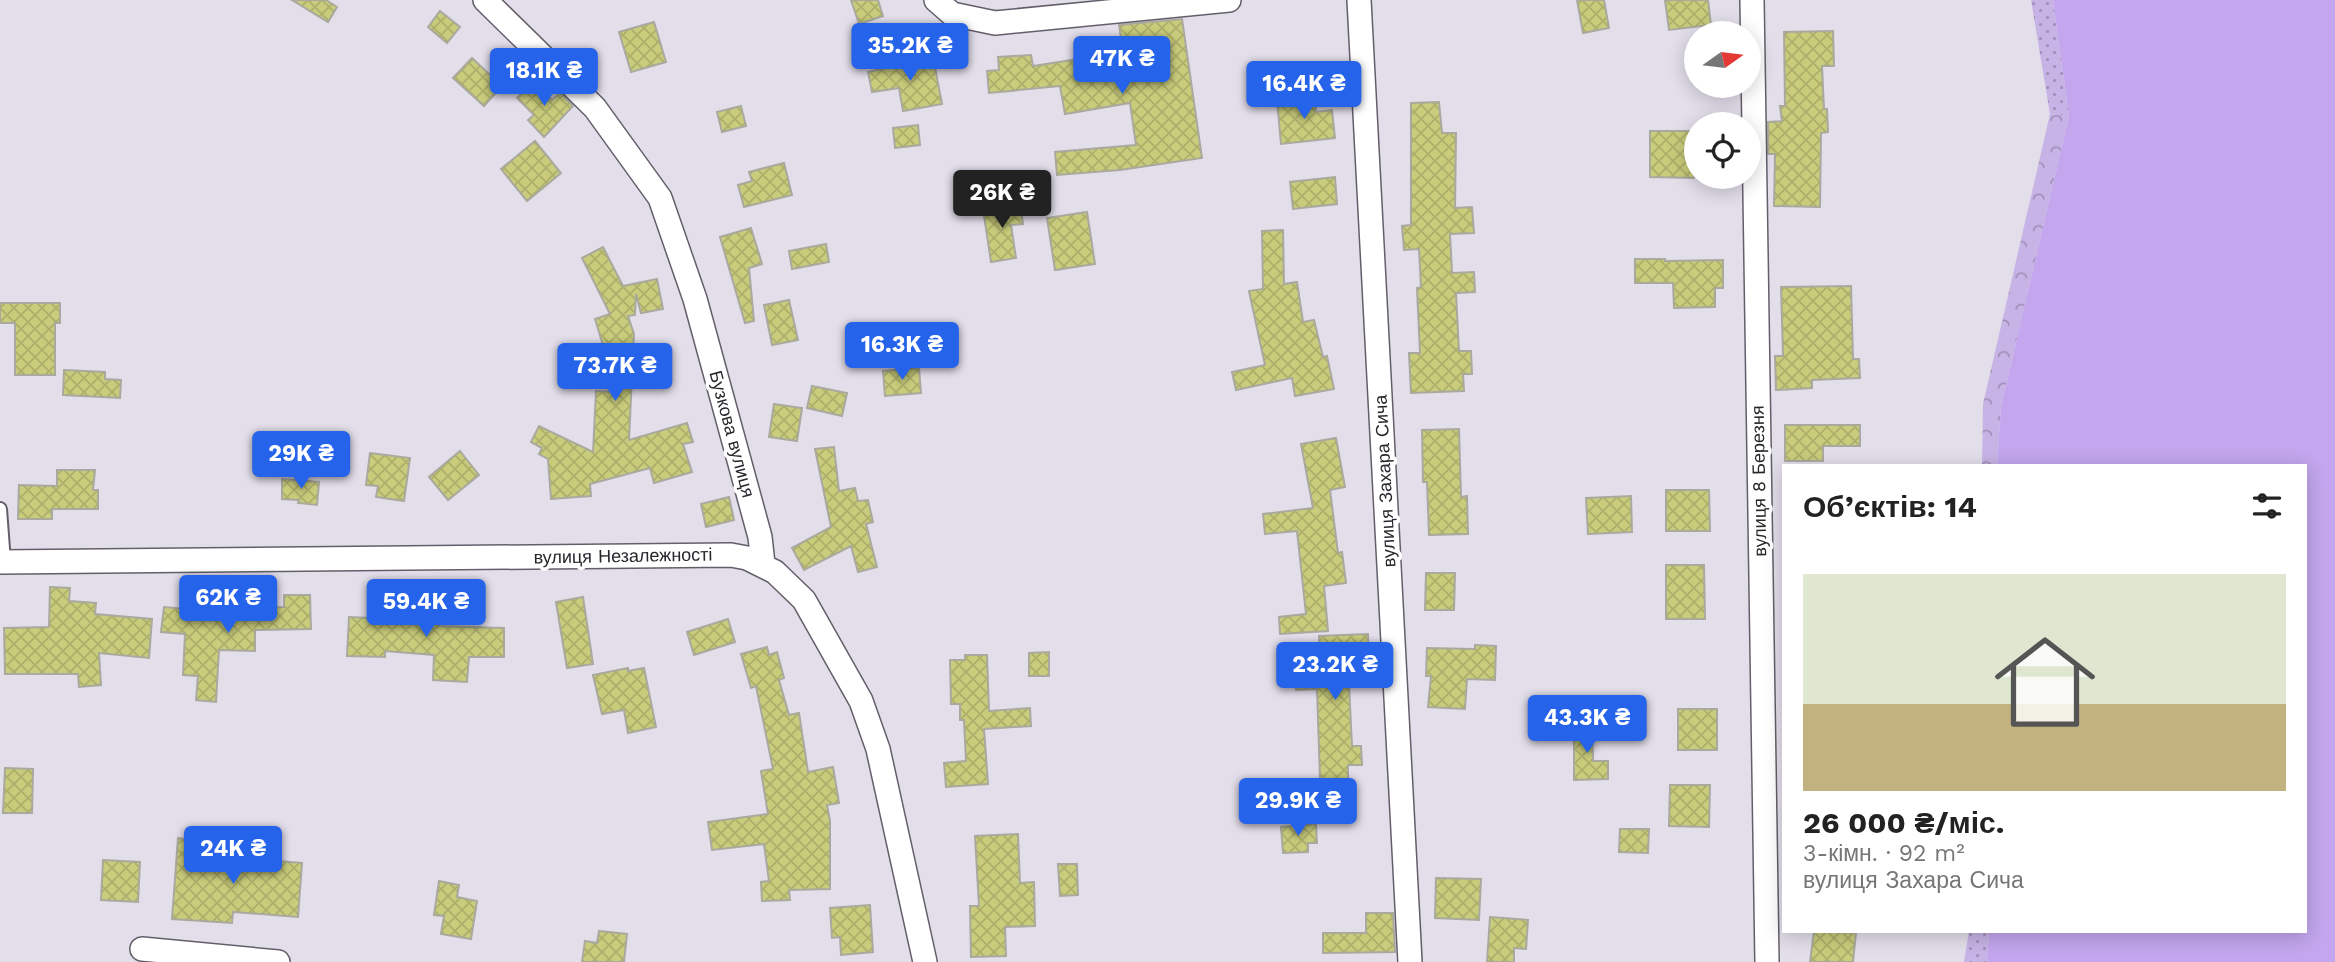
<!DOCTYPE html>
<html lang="uk">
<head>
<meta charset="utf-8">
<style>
  body { margin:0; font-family:"Work Sans",sans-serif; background:#f2f2f2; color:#222; height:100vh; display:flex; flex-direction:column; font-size:26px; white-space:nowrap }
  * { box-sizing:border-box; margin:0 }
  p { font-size:23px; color:#767676 }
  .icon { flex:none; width:38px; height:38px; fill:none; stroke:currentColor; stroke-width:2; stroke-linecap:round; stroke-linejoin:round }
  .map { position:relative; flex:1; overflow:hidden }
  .details { position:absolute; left:1782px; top:464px; width:525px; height:469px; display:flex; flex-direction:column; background:#fff; border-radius:0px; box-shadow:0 4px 18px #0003 }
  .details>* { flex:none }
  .needle { width:46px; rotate:76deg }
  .fabs { position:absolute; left:1684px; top:21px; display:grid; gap:14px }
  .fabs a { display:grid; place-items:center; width:77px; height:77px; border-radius:50%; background:#fff; box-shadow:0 4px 18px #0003; font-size:35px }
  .price { position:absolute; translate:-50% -60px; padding:0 16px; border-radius:7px; background:#2563eb; color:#fff; font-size:23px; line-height:46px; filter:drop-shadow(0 2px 4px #0008) }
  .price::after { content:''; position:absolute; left:50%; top:42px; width:21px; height:16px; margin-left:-10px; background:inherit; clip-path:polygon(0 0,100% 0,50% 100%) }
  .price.selected { background:#222; color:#fff }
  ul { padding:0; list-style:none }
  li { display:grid; align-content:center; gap:14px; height:371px; padding:0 21px }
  li span { display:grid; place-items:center; height:217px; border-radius:0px; color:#555 }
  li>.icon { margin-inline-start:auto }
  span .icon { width:126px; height:126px; fill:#fffc; stroke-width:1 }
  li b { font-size:30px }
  h2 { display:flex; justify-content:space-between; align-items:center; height:84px; padding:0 21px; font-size:30px }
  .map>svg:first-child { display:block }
</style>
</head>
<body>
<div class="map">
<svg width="2335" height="962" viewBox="0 0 2335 962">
  <defs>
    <pattern id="grass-dots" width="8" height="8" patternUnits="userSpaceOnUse" patternTransform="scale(1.75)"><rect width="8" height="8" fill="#c7b3e5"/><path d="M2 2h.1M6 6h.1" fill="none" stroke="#a291ba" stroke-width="1.8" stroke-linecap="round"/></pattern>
    <pattern id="forest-crowns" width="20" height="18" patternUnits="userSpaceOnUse" patternTransform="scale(1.75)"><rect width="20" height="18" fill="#c7b3e5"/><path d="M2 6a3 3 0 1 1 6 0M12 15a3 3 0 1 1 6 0" fill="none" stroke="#a291ba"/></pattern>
    <pattern id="building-cross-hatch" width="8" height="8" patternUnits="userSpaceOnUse" patternTransform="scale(1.75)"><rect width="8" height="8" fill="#c9cc7b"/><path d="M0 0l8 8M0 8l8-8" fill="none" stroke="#adaf6a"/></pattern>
  </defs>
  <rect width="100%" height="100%" fill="#e2deea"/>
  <path fill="url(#grass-dots)" d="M 2031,0 L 2053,0 L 2069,116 L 2050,114 Z
    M 1969,931 L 1989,931 L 1987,962 L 1964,962 Z"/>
  <path fill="url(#forest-crowns)" d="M 2050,114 L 2069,116 L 2001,407 L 1997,465 L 1982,466 L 1983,404 Z"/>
  <path fill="#c3a6ed" d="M 2053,0 L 2335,0 L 2335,962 L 1987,962 L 1989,931 L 2305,931 L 2305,466 L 1997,465 L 2001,407 L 2069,116 Z"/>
  <path fill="url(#building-cross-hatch)" stroke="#a9a99e" stroke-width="2" d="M 292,0 L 326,0 L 337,7 L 328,22 Z
    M 851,0 L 878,0 L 883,16 L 859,24 Z
    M 1577,0 L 1604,0 L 1609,28 L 1583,33 Z
    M 1665,0 L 1708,0 L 1711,25 L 1669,30 Z
    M 440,11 L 460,27 L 447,43 L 428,27 Z
    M 1182,19 L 1202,158 L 1120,170 L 1057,175 L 1055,152 L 1136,145 L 1130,103 L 1065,114 L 1060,86 L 989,93 L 987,71 L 999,70 L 998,57 L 1031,55 L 1033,66 L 1123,52 L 1119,25 Z
    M 654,22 L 666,62 L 631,72 L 619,32 Z
    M 1833,31 L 1834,66 L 1822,66 L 1824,109 L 1827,109 L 1828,132 L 1821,133 L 1820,207 L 1774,206 L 1775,154 L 1768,154 L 1768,122 L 1782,121 L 1780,106 L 1785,106 L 1784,32 Z
    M 933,57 L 942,104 L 903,111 L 899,88 L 872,92 L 868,72 Z
    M 472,58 L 502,86 L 484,106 L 453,78 Z
    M 533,82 L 552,100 L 560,93 L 573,106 L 544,137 L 528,120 L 534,115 L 517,98 Z
    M 1315,96 L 1316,112 L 1332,110 L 1335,138 L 1281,144 L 1277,100 Z
    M 1439,102 L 1442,133 L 1456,133 L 1455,208 L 1472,207 L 1474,233 L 1450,234 L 1452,273 L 1474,272 L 1475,292 L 1456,293 L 1459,351 L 1471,351 L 1472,374 L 1463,374 L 1464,391 L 1411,393 L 1409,353 L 1420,353 L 1417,288 L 1421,287 L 1419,249 L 1404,250 L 1402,226 L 1411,225 L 1411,103 Z
    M 741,106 L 746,126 L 722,132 L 717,112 Z
    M 918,125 L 920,145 L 895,148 L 893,128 Z
    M 1650,131 L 1695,131 L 1694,178 L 1650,177 Z
    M 535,141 L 561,173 L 527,201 L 501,169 Z
    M 784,163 L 792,195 L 744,207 L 738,185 L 752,181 L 749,172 Z
    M 1335,177 L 1337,204 L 1293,209 L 1290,182 Z
    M 1020,203 L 1023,224 L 1011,225 L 1016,258 L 991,262 L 983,209 Z
    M 1087,212 L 1095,264 L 1055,270 L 1047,218 Z
    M 751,228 L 762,264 L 749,268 L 754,321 L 745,323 L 720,237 Z
    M 1283,230 L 1284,284 L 1297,282 L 1303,322 L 1314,320 L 1323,357 L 1327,356 L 1334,389 L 1295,396 L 1292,378 L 1236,390 L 1232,372 L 1265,365 L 1249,291 L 1263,289 L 1262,231 Z
    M 826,244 L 829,262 L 792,269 L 789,251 Z
    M 603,247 L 623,286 L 657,279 L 663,309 L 641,313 L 636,294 L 635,315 L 628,316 L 634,334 L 629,440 L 687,423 L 693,442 L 683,444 L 692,472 L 654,483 L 650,468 L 590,484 L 591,496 L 551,499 L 548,459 L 539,454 L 542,448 L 531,442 L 539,426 L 593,452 L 596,391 L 617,392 L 595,319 L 610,314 L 582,258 Z
    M 1635,259 L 1665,259 L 1665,261 L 1723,260 L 1723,288 L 1715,288 L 1715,307 L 1674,308 L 1673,283 L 1635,283 Z
    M 1851,286 L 1853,359 L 1859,359 L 1860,378 L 1812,380 L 1812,388 L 1776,390 L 1775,356 L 1783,356 L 1781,287 Z
    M 789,300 L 798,340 L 772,345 L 764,305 Z
    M 0,303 L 60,303 L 60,323 L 55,323 L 55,375 L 15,375 L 15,323 L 0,323 Z
    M 919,368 L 921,393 L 885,396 L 883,371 Z
    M 64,370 L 105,372 L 105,379 L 121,380 L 120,398 L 63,395 Z
    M 812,386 L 847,393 L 842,416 L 807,408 Z
    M 774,404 L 802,408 L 797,441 L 769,437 Z
    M 1785,425 L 1860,425 L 1860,446 L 1823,446 L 1823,461 L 1785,461 Z
    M 1459,429 L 1461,497 L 1467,496 L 1468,534 L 1429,535 L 1427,482 L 1423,482 L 1422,430 Z
    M 1336,438 L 1345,487 L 1330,490 L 1338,553 L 1342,552 L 1346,583 L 1324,586 L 1328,631 L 1280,634 L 1279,617 L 1306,614 L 1297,531 L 1265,534 L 1263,514 L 1313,508 L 1301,444 Z
    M 834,447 L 839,491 L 855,488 L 858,501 L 868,500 L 873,522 L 866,524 L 877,567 L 858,572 L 851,546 L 804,570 L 792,548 L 831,527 L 815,449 Z
    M 460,451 L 479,475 L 448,500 L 429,477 Z
    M 370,453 L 410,458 L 404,501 L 376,497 L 378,486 L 366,485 Z
    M 57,470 L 95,470 L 93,490 L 98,490 L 98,509 L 52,509 L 52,519 L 18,519 L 19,485 L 57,486 Z
    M 282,479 L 319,482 L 317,505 L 298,503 L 299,500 L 282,499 Z
    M 1666,490 L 1709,490 L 1710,531 L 1666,531 Z
    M 1631,496 L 1632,532 L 1588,534 L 1586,498 Z
    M 729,497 L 734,520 L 706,527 L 701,504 Z
    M 1666,565 L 1704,565 L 1705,619 L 1666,619 Z
    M 1426,573 L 1455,573 L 1454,610 L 1425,610 Z
    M 50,587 L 70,588 L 69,601 L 96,603 L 95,614 L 152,619 L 149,658 L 99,653 L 101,685 L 79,687 L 78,674 L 5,674 L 4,628 L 49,627 Z
    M 418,589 L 440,590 L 439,626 L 504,628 L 504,657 L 469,657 L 467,682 L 433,680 L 434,655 L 385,651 L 385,657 L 347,656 L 349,617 L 417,620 Z
    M 284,595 L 310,595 L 311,629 L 255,630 L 255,651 L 219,650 L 216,702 L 196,700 L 198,676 L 183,675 L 185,634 L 161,632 L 164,607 L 232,613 L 232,608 L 284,607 Z
    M 583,597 L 593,664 L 567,668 L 556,602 Z
    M 728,619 L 735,642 L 694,655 L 687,632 Z
    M 1368,634 L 1369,663 L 1348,664 L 1352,746 L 1361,746 L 1362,765 L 1348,765 L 1348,780 L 1320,780 L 1317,689 L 1296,690 L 1295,668 L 1320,668 L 1319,636 Z
    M 1475,645 L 1496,646 L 1495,680 L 1467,679 L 1465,709 L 1428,707 L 1431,676 L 1426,676 L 1427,648 L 1475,649 Z
    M 767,647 L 769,655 L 777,652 L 784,678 L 779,680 L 789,715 L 799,713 L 808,772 L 833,767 L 839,803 L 827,805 L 830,821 L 830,889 L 789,890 L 790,900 L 762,901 L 761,882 L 769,881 L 764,844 L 712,850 L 708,822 L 768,814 L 761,771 L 773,769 L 756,686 L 751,688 L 741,654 Z
    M 1049,652 L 1049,676 L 1029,676 L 1029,653 Z
    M 965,655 L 987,655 L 989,711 L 1030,708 L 1031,726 L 984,729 L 988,784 L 946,787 L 944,763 L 966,761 L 964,720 L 960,720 L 960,704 L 951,704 L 950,660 L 965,660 Z
    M 628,668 L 628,671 L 644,668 L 656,727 L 628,733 L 624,710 L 602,714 L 593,675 Z
    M 1678,709 L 1717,709 L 1717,750 L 1678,750 Z
    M 1574,723 L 1592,723 L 1593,761 L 1608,761 L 1608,779 L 1574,780 Z
    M 5,768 L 33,769 L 32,813 L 3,813 Z
    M 1670,785 L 1710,785 L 1709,827 L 1669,826 Z
    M 1316,824 L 1317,843 L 1308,843 L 1308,852 L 1283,853 L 1281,827 Z
    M 1620,829 L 1649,829 L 1648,853 L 1619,852 Z
    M 1018,834 L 1020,883 L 1034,882 L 1035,926 L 1005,927 L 1006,956 L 971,957 L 970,906 L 979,906 L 975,836 Z
    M 178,838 L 197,841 L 195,854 L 302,863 L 298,917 L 233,912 L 232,923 L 172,919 Z
    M 103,860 L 140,862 L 138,902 L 101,900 Z
    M 1058,864 L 1077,864 L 1078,895 L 1060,896 Z
    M 1436,878 L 1481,879 L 1479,920 L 1435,918 Z
    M 439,881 L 459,885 L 457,897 L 477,901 L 471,939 L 441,934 L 444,916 L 434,915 Z
    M 870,905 L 873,952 L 841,955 L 840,937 L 832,938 L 830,908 Z
    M 1366,913 L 1393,913 L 1395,952 L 1323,953 L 1323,933 L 1366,933 Z
    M 1490,917 L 1528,920 L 1526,949 L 1514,948 L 1514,962 L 1487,962 Z
    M 599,931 L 627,934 L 624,962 L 582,962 L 585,941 L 597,943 Z
    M 1814,931 L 1856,933 L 1853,962 L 1810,962 Z"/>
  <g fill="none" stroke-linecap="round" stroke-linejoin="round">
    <g stroke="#635f6a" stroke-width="16">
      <path id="service" d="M 0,509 L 4,562"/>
    </g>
    <g stroke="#635f6a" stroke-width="26">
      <path id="minor" d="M 485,0 L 595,108 L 660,198 L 695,299 L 760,537 L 763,564
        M 936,0 L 952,14 L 995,23 L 1229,0
        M 1359,0 L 1410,962
        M 1752,0 L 1767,962
        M 0,562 L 731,555 L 747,558 L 775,572 L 804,600 L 861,701 L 878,749 L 925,962
        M 142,949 L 278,962"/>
    </g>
    <use href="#service" stroke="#fff" stroke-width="12"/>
    <use href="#minor" stroke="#fff" stroke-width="23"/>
  </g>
  <g text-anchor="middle" stroke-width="7" stroke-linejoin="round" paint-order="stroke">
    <g font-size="18" fill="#28262b" stroke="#fff">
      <text transform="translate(732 434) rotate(75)" y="6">Бузкова вулиця</text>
      <text transform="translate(1385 481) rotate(-93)" y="6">вулиця Захара Сича</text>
      <text transform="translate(1759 481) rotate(-91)" y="6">вулиця 8 Березня</text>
      <text transform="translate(623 556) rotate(-1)" y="6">вулиця Незалежності</text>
    </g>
  </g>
</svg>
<div class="fabs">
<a><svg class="needle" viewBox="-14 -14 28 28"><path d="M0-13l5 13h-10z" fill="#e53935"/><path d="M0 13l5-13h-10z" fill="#767676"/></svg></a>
<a><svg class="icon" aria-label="locate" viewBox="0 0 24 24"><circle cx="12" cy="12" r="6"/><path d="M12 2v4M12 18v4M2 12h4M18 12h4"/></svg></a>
</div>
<b class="price" style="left:910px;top:83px">35.2K ₴</b>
<b class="price" style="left:1122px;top:96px">47K ₴</b>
<b class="price" style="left:544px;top:108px">18.1K ₴</b>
<b class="price" style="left:1304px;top:121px">16.4K ₴</b>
<b class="price selected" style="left:1002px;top:230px">26K ₴</b>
<b class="price" style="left:902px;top:382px">16.3K ₴</b>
<b class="price" style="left:615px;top:403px">73.7K ₴</b>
<b class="price" style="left:301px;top:491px">29K ₴</b>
<b class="price" style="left:228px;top:635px">62K ₴</b>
<b class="price" style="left:426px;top:639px">59.4K ₴</b>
<b class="price" style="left:1335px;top:702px">23.2K ₴</b>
<b class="price" style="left:1587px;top:755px">43.3K ₴</b>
<b class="price" style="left:1298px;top:838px">29.9K ₴</b>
<b class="price" style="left:233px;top:886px">24K ₴</b>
<section class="details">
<h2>Об’єктів: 14<svg class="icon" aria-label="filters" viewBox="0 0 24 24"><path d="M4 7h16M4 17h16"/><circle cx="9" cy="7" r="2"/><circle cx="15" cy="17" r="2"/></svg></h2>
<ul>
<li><span style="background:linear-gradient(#dfe7d0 60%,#c2b280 0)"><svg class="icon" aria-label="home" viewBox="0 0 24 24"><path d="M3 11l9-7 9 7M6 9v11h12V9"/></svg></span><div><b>26 000 ₴/міс.</b><p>3-кімн. · 92 m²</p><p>вулиця Захара Сича</p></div></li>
</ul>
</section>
</div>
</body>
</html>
